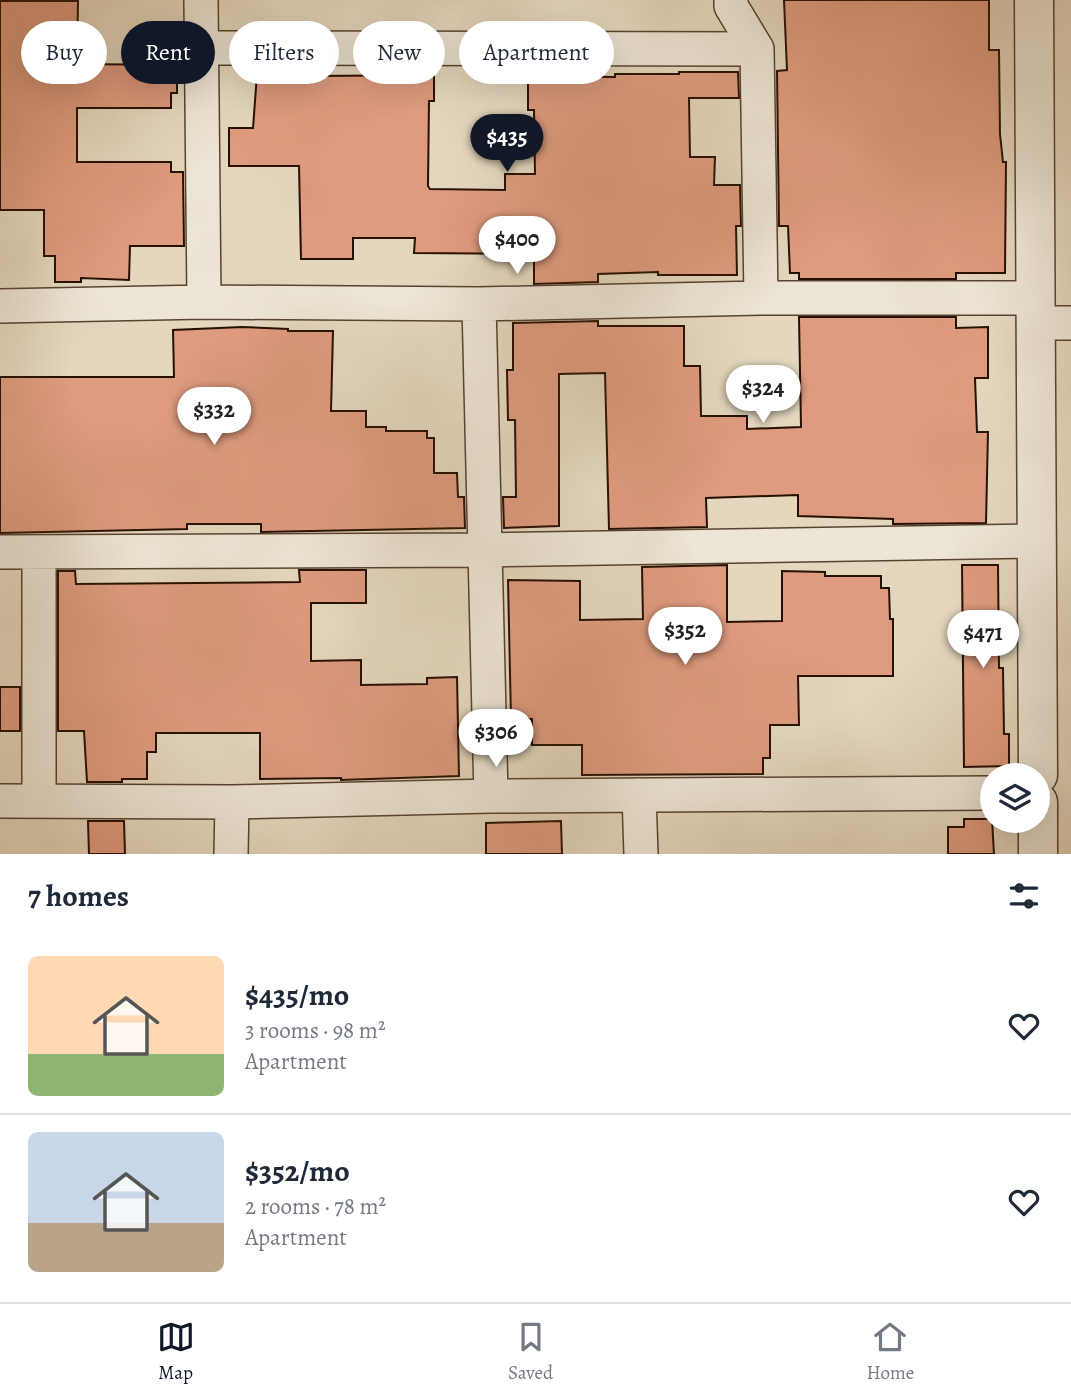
<!DOCTYPE html>
<html lang="en">
<head>
<meta charset="utf-8">
<style>
  body { margin:0; font-family:Alegreya,serif; background:#f2f2f3; color:#1f2937; height:100vh; display:flex; flex-direction:column; font-size:26px; white-space:nowrap }
  * { box-sizing:border-box; margin:0 }
  p { font-size:23px; color:#747a83 }
  .icon { flex:none; width:38px; height:38px; fill:none; stroke:currentColor; stroke-width:2; stroke-linecap:round; stroke-linejoin:round }
  .map { position:relative; height:854px; overflow:hidden }
  .panel { display:flex; flex-direction:column; background:#fff; flex:1 }
  .panel>* { flex:none }
  .hud { position:absolute; left:21px; top:21px; width:700px; height:63px; display:flex; gap:14px }
  .buttons { position:absolute; left:980px; top:763px; display:grid; gap:14px }
  .buttons a { display:grid; place-items:center; width:70px; height:70px; border-radius:50%; background:#fff; box-shadow:0 7px 28px #0002; font-size:35px }
  .price { position:absolute; translate:-50% -60px; padding:0 16px; border-radius:24px; background:#fff; color:#222; font-size:23px; line-height:46px; filter:drop-shadow(0 2px 4px #0008) }
  .price::after { content:''; position:absolute; left:50%; top:42px; width:21px; height:16px; margin-left:-10px; background:inherit; clip-path:polygon(0 0,100% 0,50% 100%) }
  .price.active { background:#111827; color:#fff }
  ul { padding:0; list-style:none }
  li { display:flex; align-items:center; gap:21px; height:175px; padding:0 28px }
  li+li { border-top:2px solid #e0e1e3 }
  li span { display:grid; place-items:center; flex:none; width:196px; height:140px; border-radius:10px; color:#555 }
  li>.icon { margin-inline-start:auto }
  span .icon { width:84px; height:84px; fill:#fffc; stroke-width:1 }
  li b { font-size:30px }
  h2 { display:flex; justify-content:space-between; align-items:center; height:84px; padding:0 28px; font-size:30px }
  .chip { padding:0 24px; border-radius:32px; background:#fff; box-shadow:0 7px 28px #0002; font-size:24px; line-height:63px }
  .chip.active { background:#111827; color:#fff }
  .tabs { display:flex; justify-content:space-around; align-items:center; height:98px; border-top:2px solid #e0e1e3; background:#fff; font-size:19px; color:#747a83 }
  .tabs a { display:grid; justify-items:center; gap:4px }
  .tabs .active { color:#111827 }
  .map>svg:first-child { display:block }
</style>
</head>
<body>
<div class="map">
<svg width="1071" height="854" viewBox="0 0 1071 854">
  <rect width="100%" height="100%" fill="#e4d7be"/>
  <filter id="stains"><feTurbulence type="fractalNoise" baseFrequency=".00286" numOctaves="4"/><feColorMatrix values="0 0 0 0 .2 0 0 0 0 .09 0 0 0 0 .02 0 0 0 .5 -.17"/></filter>
  <radialGradient id="worn" r=".72"><stop offset=".6" stop-color="#630" stop-opacity="0"/><stop offset="1" stop-color="#630" stop-opacity=".3"/></radialGradient>
  <path fill="#de9b7f" stroke="#281000" stroke-width="2" d="M 784,0 L 989,0 L 989,50 L 999,50 L 1000,134 L 1003,162 L 1006,162 L 1005,273 L 956,273 L 956,279 L 799,279 L 799,273 L 790,273 L 788,226 L 779,226 L 777,71 L 787,70 Z
    M 0,1 L 78,1 L 77,64 L 177,65 L 177,93 L 171,93 L 171,108 L 77,108 L 77,162 L 171,162 L 171,172 L 183,172 L 184,246 L 130,246 L 129,280 L 81,278 L 81,282 L 55,282 L 55,256 L 44,256 L 44,210 L 0,210 Z
    M 679,72 L 738,72 L 739,98 L 689,98 L 690,157 L 715,157 L 714,185 L 740,185 L 741,226 L 736,226 L 737,275 L 658,275 L 658,272 L 598,274 L 598,282 L 534,284 L 534,254 L 414,253 L 415,238 L 353,238 L 353,259 L 301,259 L 299,166 L 229,166 L 229,128 L 253,128 L 257,74 L 314,79 L 314,76 L 434,75 L 434,101 L 429,101 L 428,186 L 430,189 L 505,190 L 505,174 L 535,174 L 534,110 L 528,110 L 528,76 L 615,77 L 615,74 L 679,74 Z
    M 799,317 L 956,317 L 956,328 L 988,327 L 988,378 L 975,378 L 977,432 L 988,432 L 986,523 L 893,524 L 893,519 L 798,516 L 798,495 L 706,498 L 707,527 L 609,529 L 605,373 L 559,374 L 559,526 L 504,528 L 503,497 L 516,497 L 515,420 L 508,420 L 507,370 L 513,370 L 513,323 L 598,321 L 598,326 L 684,326 L 684,366 L 700,366 L 701,416 L 747,416 L 747,429 L 801,427 Z
    M 242,327 L 288,329 L 288,331 L 333,331 L 331,411 L 366,411 L 366,427 L 386,427 L 386,431 L 427,431 L 427,438 L 434,438 L 434,473 L 457,473 L 458,497 L 464,497 L 465,528 L 261,532 L 261,524 L 187,524 L 187,529 L 0,533 L 0,377 L 174,377 L 173,330 Z
    M 727,565 L 727,622 L 782,621 L 782,571 L 825,572 L 825,576 L 881,576 L 881,588 L 889,588 L 890,619 L 893,619 L 893,676 L 798,676 L 799,725 L 770,725 L 770,758 L 763,758 L 763,774 L 582,775 L 582,745 L 532,745 L 532,719 L 511,719 L 508,580 L 580,581 L 580,620 L 643,619 L 642,567 Z
    M 962,565 L 998,565 L 999,668 L 1003,668 L 1004,734 L 1009,734 L 1009,766 L 964,767 Z
    M 299,570 L 366,570 L 366,603 L 311,603 L 311,661 L 361,660 L 361,685 L 427,684 L 427,678 L 457,677 L 459,776 L 341,780 L 341,778 L 260,779 L 260,733 L 156,733 L 156,752 L 147,752 L 147,779 L 122,779 L 122,782 L 87,782 L 84,731 L 58,731 L 58,571 L 75,571 L 76,584 L 300,582 Z
    M 0,687 L 20,687 L 20,731 L 0,731 Z
    M 964,819 L 992,819 L 994,854 L 948,854 L 948,827 L 964,827 Z
    M 88,821 L 124,821 L 125,854 L 89,854 Z
    M 561,821 L 562,854 L 486,854 L 486,823 Z"/>
  <g fill="none" stroke-linecap="round" stroke-linejoin="round">
    <g stroke="#574230" stroke-width="36">
      <path id="minor" d="M 201,0 L 204,302
        M 731,0 L 731,6 L 757,49 L 761,298
        M 202,48 L 757,49
        M 479,304 L 491,796
        M 0,306 L 204,302 L 479,304 L 761,298 L 1034,298
        M 1034,323 L 1071,323
        M 0,552 L 484,550 L 1035,541
        M 39,554 L 39,801
        M 639,795 L 641,854
        M 0,801 L 232,802 L 491,796 L 992,793
        M 231,854 L 232,802"/>
    </g>
    <g stroke="#574230" stroke-width="41">
      <path id="tertiary" d="M 1034,0 L 1038,775
        M 1038,802 L 1038,854"/>
    </g>
    <use href="#minor" stroke="#ede5d5" stroke-width="33"/>
    <use href="#tertiary" stroke="#ede5d5" stroke-width="38"/>
  </g>
  <rect width="100%" height="100%" filter="url(#stains)"/>
  <rect width="100%" height="100%" fill="url(#worn)"/>
</svg>
<div class="buttons">
<a><svg class="icon" aria-label="layers" viewBox="0 0 24 24"><path d="M12 4l9 5-9 5-9-5zM3 14l9 5 9-5"/></svg></a>
</div>
<b class="price active" style="left:507px;top:174px">$435</b>
<b class="price" style="left:517px;top:276px">$400</b>
<b class="price" style="left:763px;top:425px">$324</b>
<b class="price" style="left:214px;top:447px">$332</b>
<b class="price" style="left:685px;top:667px">$352</b>
<b class="price" style="left:983px;top:670px">$471</b>
<b class="price" style="left:496px;top:769px">$306</b>
<div class="hud">
<a class="chip">Buy</a>
<a class="chip active">Rent</a>
<a class="chip">Filters</a>
<a class="chip">New</a>
<a class="chip">Apartment</a>
</div>
</div>
<section class="panel">
<h2>7 homes<svg class="icon" aria-label="filters" viewBox="0 0 24 24"><path d="M4 7h16M4 17h16"/><circle cx="9" cy="7" r="2"/><circle cx="15" cy="17" r="2"/></svg></h2>
<ul>
<li><span style="background:linear-gradient(#ffd9b3 70%,#8fb573 0)"><svg class="icon" aria-label="home" viewBox="0 0 24 24"><path d="M3 11l9-7 9 7M6 9v11h12V9"/></svg></span><div><b>$435/mo</b><p>3 rooms · 98 m²</p><p>Apartment</p></div><svg class="icon" aria-label="heart" viewBox="0 0 24 24"><path d="M12 20l-8-8c-3-5 5-10 8-4 3-6 11-1 8 4z"/></svg></li>
<li><span style="background:linear-gradient(#c9d6e8 65%,#b9a48a 0)"><svg class="icon" aria-label="home" viewBox="0 0 24 24"><path d="M3 11l9-7 9 7M6 9v11h12V9"/></svg></span><div><b>$352/mo</b><p>2 rooms · 78 m²</p><p>Apartment</p></div><svg class="icon" aria-label="heart" viewBox="0 0 24 24"><path d="M12 20l-8-8c-3-5 5-10 8-4 3-6 11-1 8 4z"/></svg></li>
</ul>
</section>
<nav class="tabs">
<a class="active"><svg class="icon" aria-label="map" viewBox="0 0 24 24"><path d="M3 6l6-2 6 2 6-2v14l-6 2-6-2-6 2zM9 4v14M15 6v14"/></svg>Map</a>
<a><svg class="icon" aria-label="saved" viewBox="0 0 24 24"><path d="M7 4h10v16l-5-4-5 4z"/></svg>Saved</a>
<a><svg class="icon" aria-label="home" viewBox="0 0 24 24"><path d="M3 11l9-7 9 7M6 9v11h12V9"/></svg>Home</a>
</nav>
</body>
</html>
